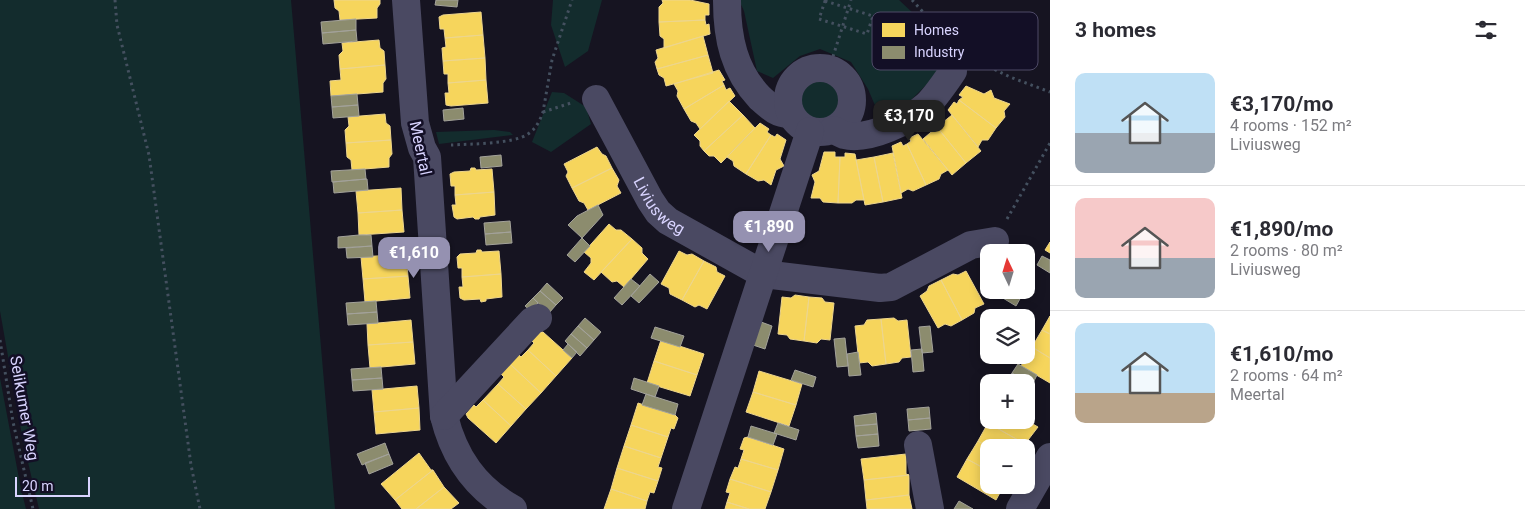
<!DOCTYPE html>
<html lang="en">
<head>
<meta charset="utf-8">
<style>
  body { margin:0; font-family:Roboto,sans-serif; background:#f2f2f3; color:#2b2b33; height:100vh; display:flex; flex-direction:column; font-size:19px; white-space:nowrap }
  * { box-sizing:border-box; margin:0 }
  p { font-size:16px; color:#7c7c81 }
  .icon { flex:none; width:28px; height:28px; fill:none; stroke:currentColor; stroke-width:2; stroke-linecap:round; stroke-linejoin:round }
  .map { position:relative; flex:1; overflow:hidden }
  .side { display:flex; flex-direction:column; background:#fff; width:475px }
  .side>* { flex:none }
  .needle { width:32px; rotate:356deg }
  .fabs { position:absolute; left:980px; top:244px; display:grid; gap:10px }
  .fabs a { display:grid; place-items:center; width:55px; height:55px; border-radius:10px; background:#fff; box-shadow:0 2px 12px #0003; font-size:25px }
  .scale { position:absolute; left:15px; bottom:12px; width:75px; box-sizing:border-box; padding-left:5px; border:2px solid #d9d4ff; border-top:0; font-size:14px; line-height:18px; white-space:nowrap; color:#d9d4ff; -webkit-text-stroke:4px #130f26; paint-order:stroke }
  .price { position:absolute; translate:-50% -42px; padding:0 11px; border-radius:10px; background:#9591b1; color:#fff; font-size:16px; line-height:32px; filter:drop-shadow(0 1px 2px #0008) }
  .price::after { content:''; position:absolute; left:50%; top:30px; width:15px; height:11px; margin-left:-8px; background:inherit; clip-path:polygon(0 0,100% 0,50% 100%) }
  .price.active { background:#222; color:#fff }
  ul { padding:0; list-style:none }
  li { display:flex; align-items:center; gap:15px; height:125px; padding:0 25px }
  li+li { border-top:1px solid #e1e1e2 }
  li span { display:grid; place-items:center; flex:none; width:140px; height:100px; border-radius:10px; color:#555 }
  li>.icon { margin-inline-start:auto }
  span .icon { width:60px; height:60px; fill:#fffc; stroke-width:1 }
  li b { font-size:21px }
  h2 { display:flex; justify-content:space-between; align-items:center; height:60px; padding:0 25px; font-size:21px }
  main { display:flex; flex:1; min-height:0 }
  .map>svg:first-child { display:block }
</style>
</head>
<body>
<main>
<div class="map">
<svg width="1050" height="509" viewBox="0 0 1050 509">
  <rect width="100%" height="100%" fill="#161421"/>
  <path fill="#132c2d" d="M 0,0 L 291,0 L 335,509 L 39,509 L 23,441 L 0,311 Z
    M 553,0 L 602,0 L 588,51 L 565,67 L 551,25 Z
    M 739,0 L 899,0 L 914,14 L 941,70 L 909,102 L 877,110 L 868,89 L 851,62 L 820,49 L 800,56 L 773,78 L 757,71 L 744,11 Z
    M799 101a22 22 0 1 1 44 0a22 22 0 1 1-44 0Z
    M 552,92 L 564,93 L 586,107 L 591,124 L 551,152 L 532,142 Z
    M 494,130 L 510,132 L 513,135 L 439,144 L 436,132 Z
    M 0,378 L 21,489 L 26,509 L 0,509 Z"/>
  <path fill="#f6d55c" stroke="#edd58d" d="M 334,0 L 380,0 L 380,4 L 377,8 L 377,18 L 340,20 L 339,11 L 335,8 Z
    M 662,0 L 690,0 L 709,4 L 709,15 L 705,15 L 705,20 L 659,22 L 659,7 L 663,3 Z
    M 481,12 L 483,35 L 445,38 L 444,29 L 440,29 L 439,17 L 443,15 Z
    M 705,20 L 706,25 L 709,24 L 710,34 L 664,48 L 664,39 L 660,36 L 659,22 Z
    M 483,35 L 485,58 L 443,61 L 442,48 L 446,47 L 445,38 Z
    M 703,36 L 708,55 L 657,69 L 655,62 L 658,58 L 656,50 Z
    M 379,40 L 380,48 L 384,51 L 385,65 L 340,69 L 339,55 L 343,51 L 342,43 Z
    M 708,55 L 713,73 L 666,86 L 664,78 L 659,75 L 657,69 Z
    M 485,58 L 486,80 L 448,83 L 448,74 L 444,74 L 443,61 Z
    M 385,65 L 386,79 L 383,83 L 383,92 L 331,96 L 330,81 L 341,80 L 340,69 Z
    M 719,70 L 725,80 L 722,81 L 724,85 L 684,109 L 677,96 L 678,91 L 674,84 Z
    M 486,80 L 488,103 L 451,106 L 446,105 L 445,93 L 449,93 L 448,83 Z
    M 724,85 L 726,90 L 730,88 L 735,96 L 700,129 L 696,123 L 691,121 L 684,109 Z
    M 966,86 L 984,94 L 991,90 L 994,98 L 1010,104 L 1004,111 L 1005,117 L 996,128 L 959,100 L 963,97 L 959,95 Z
    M 959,100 L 996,128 L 988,140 L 982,140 L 978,147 L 948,110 L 954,102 L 957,104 Z
    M 729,101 L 743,115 L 704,151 L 700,146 L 700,141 L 694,135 Z
    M 385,114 L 386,123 L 390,126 L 391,140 L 346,143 L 345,130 L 349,126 L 348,117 Z
    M 743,115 L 755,128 L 721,163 L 714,156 L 709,156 L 704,151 Z
    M 952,115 L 981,151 L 966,163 L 937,127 Z
    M 760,123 L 769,129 L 767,132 L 771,135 L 746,174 L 734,166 L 733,161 L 727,157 Z
    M 937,127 L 966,163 L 952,175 L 923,139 Z
    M 777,134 L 786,140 L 780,159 L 784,166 L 776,170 L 771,185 L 764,180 L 758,181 L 746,174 L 771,135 L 775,137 Z
    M 918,134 L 948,170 L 941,174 L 939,179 L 926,185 L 907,144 L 911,141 L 909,138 Z
    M 391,140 L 392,154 L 389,158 L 389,167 L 352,170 L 351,160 L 347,157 L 346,143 Z
    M 901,142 L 903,146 L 907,144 L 926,185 L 913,191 L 908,189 L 901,193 L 892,146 Z
    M 597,147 L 602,154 L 606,156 L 612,168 L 572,188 L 566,176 L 568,172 L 564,164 Z
    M 824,152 L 835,152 L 835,157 L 840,157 L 838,203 L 823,202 L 820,198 L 811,198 L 815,182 L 812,175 L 819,171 Z
    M 845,153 L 855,154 L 864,200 L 856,200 L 852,203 L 838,203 L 840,157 L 845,157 Z
    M 893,153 L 902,198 L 883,202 L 874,157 Z
    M 874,157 L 883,202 L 865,205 L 856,160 Z
    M 471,168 L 475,168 L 476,170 L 492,169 L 494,192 L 455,195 L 455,186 L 451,186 L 450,174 L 454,172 L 470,171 Z
    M 612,168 L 619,180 L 617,186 L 621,193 L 588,210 L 584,203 L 579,201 L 572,188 Z
    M 401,188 L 402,210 L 358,213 L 356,191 Z
    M 494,192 L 495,215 L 480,217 L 479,219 L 475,219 L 473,217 L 457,219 L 454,217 L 452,205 L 456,205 L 455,195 Z
    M 402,210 L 404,232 L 359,235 L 358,213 Z
    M 609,224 L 616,230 L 621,230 L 632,239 L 594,280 L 584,272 L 591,263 L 591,258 L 584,252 Z
    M 632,239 L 642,248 L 642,253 L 648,259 L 624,287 L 617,281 L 612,282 L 601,272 Z
    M 1050,242 L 1050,253 L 1045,250 Z
    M 477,250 L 481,250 L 482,252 L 499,251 L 501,274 L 462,277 L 462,268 L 458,268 L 457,257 L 460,254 L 476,253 Z
    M 679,251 L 687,255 L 692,254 L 704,261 L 682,300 L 670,294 L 669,288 L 661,284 Z
    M 406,254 L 408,276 L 363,279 L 361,257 Z
    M 704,261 L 716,267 L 717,272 L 725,276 L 707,309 L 699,305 L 695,307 L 682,300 Z
    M 966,271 L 984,304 L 975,308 L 974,313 L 962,320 L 941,280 L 953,274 L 958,275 Z
    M 501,274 L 502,297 L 486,299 L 486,301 L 481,302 L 480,299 L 464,300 L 460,298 L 459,287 L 463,287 L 462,277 Z
    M 408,276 L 410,298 L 365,302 L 363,279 Z
    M 941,280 L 962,320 L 951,326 L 945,324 L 938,328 L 920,296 L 927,291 L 929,286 Z
    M 795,295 L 809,297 L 804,341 L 790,339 L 787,335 L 778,334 L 782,297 L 791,298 Z
    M 809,297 L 822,298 L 825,302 L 834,303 L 830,340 L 821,339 L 817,343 L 804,341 Z
    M 1050,316 L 1050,334 L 1042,330 Z
    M 894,318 L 898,321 L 907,320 L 911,357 L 902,358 L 899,362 L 886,364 L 881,319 Z
    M 881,319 L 886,364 L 872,366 L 868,362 L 859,363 L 855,326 L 864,325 L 867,320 Z
    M 411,320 L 413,342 L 368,345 L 367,324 Z
    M 1042,330 L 1050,334 L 1050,358 L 1032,347 Z
    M 539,332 L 543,332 L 572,358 L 556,376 L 528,350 L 534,343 L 531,340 Z
    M 661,340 L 704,354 L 697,375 L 654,361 Z
    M 413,342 L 415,364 L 370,368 L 368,345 Z
    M 1032,347 L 1050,358 L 1050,383 L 1021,366 Z
    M 528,350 L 556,376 L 541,393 L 510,364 L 518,354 L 521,357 Z
    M 654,361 L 697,375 L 690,396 L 647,383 Z
    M 510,364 L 541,393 L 526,409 L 498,384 L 504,377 L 501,374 Z
    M 759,371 L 802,384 L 796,405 L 753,392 Z
    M 498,384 L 526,409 L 511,426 L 483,400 Z
    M 417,386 L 419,408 L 374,412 L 372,390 Z
    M 753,392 L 796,405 L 789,426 L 746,412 Z
    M 483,400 L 511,426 L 496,443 L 468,418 L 466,414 L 474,405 L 476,407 Z
    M 638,403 L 675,415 L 678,418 L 674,429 L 671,428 L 668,437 L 631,425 Z
    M 419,408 L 420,430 L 376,434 L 374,412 Z
    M 990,420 L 1026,420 L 1038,427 L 1025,444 L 988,423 Z
    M 988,423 L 1025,444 L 1023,448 L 989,448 L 978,441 Z
    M 631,425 L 668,437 L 661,458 L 624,446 Z
    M 748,437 L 784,449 L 778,470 L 741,459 L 744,450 L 740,449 L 744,438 Z
    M 978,441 L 989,448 L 989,471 L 967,459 Z
    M 624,446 L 661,458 L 658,467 L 662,468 L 658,481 L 617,468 Z
    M 419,453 L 431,470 L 433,470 L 395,500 L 381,484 Z
    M 906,454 L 906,474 L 909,475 L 864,480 L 861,459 Z
    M 741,459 L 778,470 L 771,492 L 730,479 L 735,467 L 738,468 Z
    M 967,459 L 989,471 L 989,485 L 1002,485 L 1000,489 L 1002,489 L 996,500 L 957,477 Z
    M 617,468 L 658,481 L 654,493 L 650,492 L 647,501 L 611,489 Z
    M 433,470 L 444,487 L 416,509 L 402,509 L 395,500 Z
    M 909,475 L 909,495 L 866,500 L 864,480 Z
    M 730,479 L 771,492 L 765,509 L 749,509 L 727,502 L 730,493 L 726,492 Z
    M 444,487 L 459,503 L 451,509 L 416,509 Z
    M 611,489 L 647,501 L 645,509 L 604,509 Z
    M 909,495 L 912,509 L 867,509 L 866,500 Z
    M 727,502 L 749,509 L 725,509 Z"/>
  <path fill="#8c8c6e" stroke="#a3a29a" d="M 436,0 L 458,0 L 457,7 L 435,5 Z
    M 356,19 L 356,30 L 322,33 L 321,22 Z
    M 356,30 L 357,41 L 323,44 L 322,33 Z
    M 357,94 L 358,105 L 332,107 L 331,96 Z
    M 358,105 L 359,116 L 333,118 L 332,107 Z
    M 463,108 L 464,119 L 444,121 L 443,110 Z
    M 501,155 L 502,166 L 481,168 L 480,157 Z
    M 365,169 L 366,179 L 332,182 L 331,171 Z
    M 366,179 L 367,179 L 368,190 L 334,193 L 333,182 Z
    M 598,205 L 603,215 L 582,238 L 568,225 L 577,216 Z
    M 510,221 L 511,232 L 485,234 L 484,223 Z
    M 511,232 L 512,243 L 486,245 L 485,234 Z
    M 359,235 L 371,235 L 372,246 L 338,248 L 338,237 Z
    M 582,238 L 590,246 L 575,262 L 567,255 Z
    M 372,246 L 373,257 L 347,258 L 346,248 Z
    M 1042,256 L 1050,260 L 1050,273 L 1037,265 Z
    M 650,274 L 659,282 L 639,303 L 631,296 Z
    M 631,279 L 640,286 L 622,305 L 614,298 Z
    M 547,283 L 563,298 L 556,305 L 540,291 Z
    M 995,290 L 1011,290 L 1021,297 L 1016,306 L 993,292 Z
    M 540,291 L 556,305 L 549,313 L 533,298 Z
    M 533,298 L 538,303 L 531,311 L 525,306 Z
    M 376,301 L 377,312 L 347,314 L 346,303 Z
    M 377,312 L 378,323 L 348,325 L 347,314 Z
    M 585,318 L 601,332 L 594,340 L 578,326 Z
    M 761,322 L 772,326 L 765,349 L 753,345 Z
    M 578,326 L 594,340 L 587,348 L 571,334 Z
    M 930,326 L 933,352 L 922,353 L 919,327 Z
    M 655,327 L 684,336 L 680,347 L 651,338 Z
    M 571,334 L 587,348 L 580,356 L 565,341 Z
    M 845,338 L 848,366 L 837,367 L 834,339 Z
    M 568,344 L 577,352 L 572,358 L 563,350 Z
    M 922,349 L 924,371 L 913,372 L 911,350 Z
    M 858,352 L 861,375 L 849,376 L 847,354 Z
    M 1018,364 L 1037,375 L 1032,385 L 1012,373 Z
    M 381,367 L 382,378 L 352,380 L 351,369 Z
    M 795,370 L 816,377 L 813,387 L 791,380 Z
    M 1012,373 L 1032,385 L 1026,394 L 1026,382 L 1007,382 Z
    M 382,378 L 383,389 L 353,391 L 352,380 Z
    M 634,378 L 659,386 L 655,397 L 631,389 Z
    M 646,394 L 678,404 L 675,415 L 642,405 Z
    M 929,407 L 930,418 L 908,420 L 907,409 Z
    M 876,413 L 877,424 L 855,426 L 854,416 Z
    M 930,418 L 931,429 L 909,431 L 908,420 Z
    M 778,423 L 799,430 L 796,440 L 774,433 Z
    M 877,424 L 878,434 L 856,436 L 855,426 Z
    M 751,426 L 777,434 L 773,445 L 748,437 Z
    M 878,434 L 879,446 L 858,448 L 856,436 Z
    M 385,443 L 389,454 L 362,465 L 357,454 Z
    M 389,454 L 393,464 L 369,474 L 365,463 Z
    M 959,501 L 973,509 L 954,509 Z"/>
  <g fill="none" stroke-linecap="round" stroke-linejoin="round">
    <path stroke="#44505f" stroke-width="3" stroke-dasharray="2.5 4" stroke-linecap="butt" d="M 115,0 L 117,25 L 149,155 L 191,465 L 200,509
      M 912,0 L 945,36 L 954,44
      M 825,1 L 873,16 L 867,34 L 819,19 Z
      M 977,61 L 1010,77 L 1050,92
      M 829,69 L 851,0
      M 543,112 L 571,103
      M 451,145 C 469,144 514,144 528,134 C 536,129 540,120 543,112 L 552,60 L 572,0
      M 1007,219 L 1050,143
      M 0,340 L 13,422 L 33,509"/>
    <g stroke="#4a4962" stroke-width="28">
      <path d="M 406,0 L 415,123 L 422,148 L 427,157 L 444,416 C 454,457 475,488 513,509"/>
      <path d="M 727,1 C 727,38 734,71 760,98 C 770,107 777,114 790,114"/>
      <circle cx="820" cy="100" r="32"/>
      <path id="s1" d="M 596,99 L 650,200 L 658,212 L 668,221 L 763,274 L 880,288 L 891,287 L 971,245 L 995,241"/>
      <path d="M 833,130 C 837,131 841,134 844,135 C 869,141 909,121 927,105 C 937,95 945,83 953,71"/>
      <path d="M 444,416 L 532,321 L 538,318"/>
      <path d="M 918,445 L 930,509"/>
      <path d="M 686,509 L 810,131"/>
      <path d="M 1020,509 L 1050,457"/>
    </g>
  </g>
  <g text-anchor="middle" stroke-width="5" stroke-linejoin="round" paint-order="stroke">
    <g font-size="16" fill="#d9d4ff" stroke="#130f26">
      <text transform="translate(421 148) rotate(78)" y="6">Meertal</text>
      <text dy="6" stroke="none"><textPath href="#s1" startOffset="125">Liviusweg</textPath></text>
      <text transform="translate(25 408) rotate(80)" y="6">Selikumer Weg</text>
    </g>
  </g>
  <rect x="872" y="12" width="166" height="58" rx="8" fill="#130f26" stroke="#4e4a67" stroke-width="1"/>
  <rect x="882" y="23" width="23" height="14" fill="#f6d55c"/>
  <rect x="882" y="46" width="23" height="13" fill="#8c8c6e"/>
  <g font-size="14" fill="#d9d4ff">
    <text x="914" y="35">Homes</text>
    <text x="914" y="57">Industry</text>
  </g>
</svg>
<div class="fabs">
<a><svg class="needle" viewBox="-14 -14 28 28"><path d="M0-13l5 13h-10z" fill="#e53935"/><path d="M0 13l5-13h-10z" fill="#7c7c81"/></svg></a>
<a><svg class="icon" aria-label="layers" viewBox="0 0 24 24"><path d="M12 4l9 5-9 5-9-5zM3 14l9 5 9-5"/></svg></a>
<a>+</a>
<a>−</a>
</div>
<div class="scale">20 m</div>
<b class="price active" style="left:909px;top:142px">€3,170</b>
<b class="price" style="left:769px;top:253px">€1,890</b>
<b class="price" style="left:414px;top:279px">€1,610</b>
</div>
<section class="side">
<h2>3 homes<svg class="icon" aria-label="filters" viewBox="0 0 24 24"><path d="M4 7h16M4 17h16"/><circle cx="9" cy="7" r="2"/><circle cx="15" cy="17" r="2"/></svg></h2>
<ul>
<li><span style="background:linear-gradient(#bfe0f5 60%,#9aa5b1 0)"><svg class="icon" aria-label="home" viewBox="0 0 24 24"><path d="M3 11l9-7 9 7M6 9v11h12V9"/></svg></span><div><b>€3,170/mo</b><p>4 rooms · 152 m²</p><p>Liviusweg</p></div></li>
<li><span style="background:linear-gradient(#f6c9c9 60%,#9aa5b1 0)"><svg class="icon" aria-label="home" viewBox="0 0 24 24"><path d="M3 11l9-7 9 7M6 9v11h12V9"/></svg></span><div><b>€1,890/mo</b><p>2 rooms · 80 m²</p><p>Liviusweg</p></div></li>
<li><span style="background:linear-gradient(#bfe0f5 70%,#b9a48a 0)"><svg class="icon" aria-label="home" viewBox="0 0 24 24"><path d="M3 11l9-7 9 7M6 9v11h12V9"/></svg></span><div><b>€1,610/mo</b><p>2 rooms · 64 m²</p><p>Meertal</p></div></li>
</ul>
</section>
</main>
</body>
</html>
